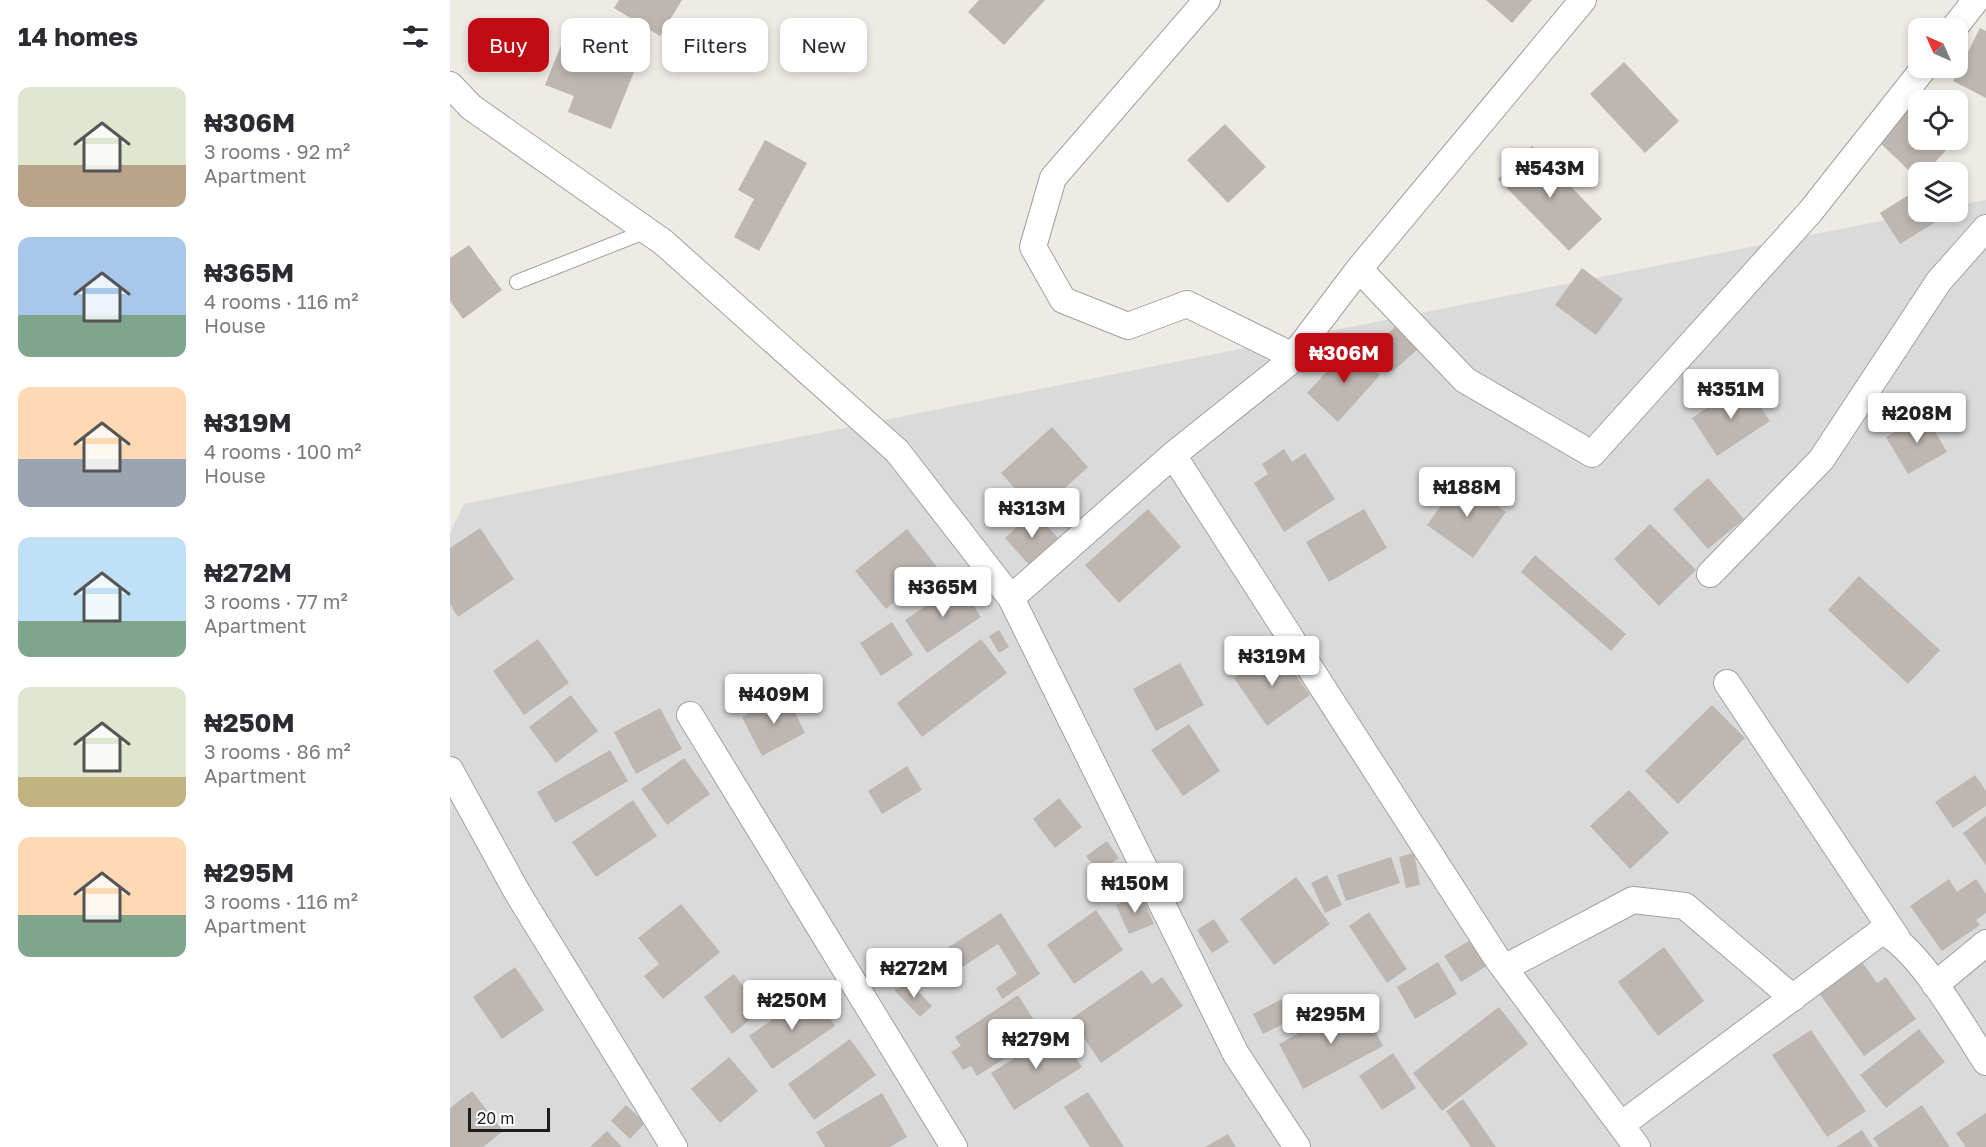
<!DOCTYPE html>
<html lang="en">
<head>
<meta charset="utf-8">
<style>
  body { margin:0; font-family:"Golos Text",sans-serif; background:#f2f2f3; color:#2b2b33; height:100vh; display:flex; flex-direction:column; font-size:22px; white-space:nowrap }
  * { box-sizing:border-box; margin:0 }
  p { font-size:20px; color:#7c7c81 }
  .icon { flex:none; width:33px; height:33px; fill:none; stroke:currentColor; stroke-width:2; stroke-linecap:round; stroke-linejoin:round }
  .map { position:relative; flex:1; overflow:hidden }
  .drawer { display:flex; flex-direction:column; background:#fff; width:450px }
  .drawer>* { flex:none }
  .top-card { position:absolute; left:18px; top:18px; width:570px; height:54px; display:flex; gap:12px }
  .needle { width:39px; rotate:315deg }
  .tools { position:absolute; left:1458px; top:18px; display:grid; gap:12px }
  .tools a { display:grid; place-items:center; width:60px; height:60px; border-radius:12px; background:#fff; box-shadow:0 3px 9px #0003; font-size:30px }
  .scale { position:absolute; left:18px; bottom:15px; width:82px; box-sizing:border-box; padding-left:6px; border:3px solid #1d1d1d; border-top:0; font-size:16px; line-height:21px; white-space:nowrap; color:#1d1d1d; -webkit-text-stroke:4px #fff; paint-order:stroke }
  .price { position:absolute; translate:-50% -51px; padding:0 14px; border-radius:6px; background:#fff; color:#222; font-size:20px; line-height:39px; filter:drop-shadow(0 2px 3px #0008) }
  .price::after { content:''; position:absolute; left:50%; top:36px; width:18px; height:14px; margin-left:-9px; background:inherit; clip-path:polygon(0 0,100% 0,50% 100%) }
  .price.current { background:#c00b15; color:#fff }
  ul { padding:0; list-style:none }
  li { display:flex; align-items:center; gap:18px; height:150px; padding:0 18px }
  li span { display:grid; place-items:center; flex:none; width:168px; height:120px; border-radius:12px; color:#555 }
  li>.icon { margin-inline-start:auto }
  span .icon { width:72px; height:72px; fill:#fffc; stroke-width:1 }
  li b { font-size:26px }
  h2 { display:flex; justify-content:space-between; align-items:center; height:72px; padding:0 18px; font-size:26px }
  .tag { padding:0 21px; border-radius:12px; background:#fff; box-shadow:0 3px 9px #0003; font-size:21px; line-height:54px }
  .tag.current { background:#c00b15; color:#fff }
  main { display:flex; flex:1; min-height:0 }
  .map>svg:first-child { display:block }
</style>
</head>
<body>
<main>
<section class="drawer">
<h2>14 homes<svg class="icon" aria-label="filters" viewBox="0 0 24 24"><path d="M4 7h16M4 17h16"/><circle cx="9" cy="7" r="2"/><circle cx="15" cy="17" r="2"/></svg></h2>
<ul>
<li><span style="background:linear-gradient(#dfe7d0 65%,#b9a48a 0)"><svg class="icon" aria-label="home" viewBox="0 0 24 24"><path d="M3 11l9-7 9 7M6 9v11h12V9"/></svg></span><div><b>₦306M</b><p>3 rooms · 92 m²</p><p>Apartment</p></div></li>
<li><span style="background:linear-gradient(#a9c7e8 65%,#7fa58c 0)"><svg class="icon" aria-label="home" viewBox="0 0 24 24"><path d="M3 11l9-7 9 7M6 9v11h12V9"/></svg></span><div><b>₦365M</b><p>4 rooms · 116 m²</p><p>House</p></div></li>
<li><span style="background:linear-gradient(#ffd9b3 60%,#9aa5b1 0)"><svg class="icon" aria-label="home" viewBox="0 0 24 24"><path d="M3 11l9-7 9 7M6 9v11h12V9"/></svg></span><div><b>₦319M</b><p>4 rooms · 100 m²</p><p>House</p></div></li>
<li><span style="background:linear-gradient(#bfe0f5 70%,#7fa58c 0)"><svg class="icon" aria-label="home" viewBox="0 0 24 24"><path d="M3 11l9-7 9 7M6 9v11h12V9"/></svg></span><div><b>₦272M</b><p>3 rooms · 77 m²</p><p>Apartment</p></div></li>
<li><span style="background:linear-gradient(#dfe7d0 75%,#c2b280 0)"><svg class="icon" aria-label="home" viewBox="0 0 24 24"><path d="M3 11l9-7 9 7M6 9v11h12V9"/></svg></span><div><b>₦250M</b><p>3 rooms · 86 m²</p><p>Apartment</p></div></li>
<li><span style="background:linear-gradient(#ffd9b3 65%,#7fa58c 0)"><svg class="icon" aria-label="home" viewBox="0 0 24 24"><path d="M3 11l9-7 9 7M6 9v11h12V9"/></svg></span><div><b>₦295M</b><p>3 rooms · 116 m²</p><p>Apartment</p></div></li>
</ul>
</section>
<div class="map">
<svg width="1536" height="1147" viewBox="0 0 1536 1147">
  <rect width="100%" height="100%" fill="#eeeae4"/>
  <path fill="#dbdada" d="M 1536,200 L 1536,1147 L 0,1147 L 0,533 L 14,504 L 1476,212 L 1508,212 L 1508,205 Z"/>
  <path fill="#beb6b1" d="M 169,0 L 232,0 L 210,36 L 164,8 Z
    M 529,0 L 595,0 L 554,45 L 518,12 Z
    M 1036,0 L 1082,0 L 1062,23 Z
    M 120,23 L 192,52 L 161,129 L 118,112 L 124,96 L 95,85 Z
    M 1530,28 L 1536,31 L 1536,98 L 1503,81 Z
    M 1174,62 L 1229,121 L 1195,153 L 1140,94 Z
    M 1459,107 L 1468,116 L 1468,140 L 1494,140 L 1500,146 L 1476,172 L 1468,172 L 1468,179 L 1427,140 Z
    M 775,124 L 816,167 L 778,203 L 737,160 Z
    M 315,140 L 357,163 L 309,251 L 284,237 L 304,199 L 288,190 Z
    M 1082,146 L 1152,219 L 1119,251 L 1048,179 Z
    M 1468,189 L 1468,212 L 1502,212 L 1450,244 L 1430,213 Z
    M 19,245 L 52,290 L 13,319 L 0,301 L 0,258 Z
    M 1132,268 L 1173,299 L 1146,335 L 1105,305 Z
    M 947,325 L 968,349 L 942,372 L 921,349 Z
    M 900,347 L 930,375 L 888,422 L 857,393 Z
    M 1294,383 L 1320,421 L 1267,456 L 1242,418 Z
    M 1475,414 L 1497,452 L 1458,474 L 1436,437 Z
    M 602,427 L 638,467 L 593,508 L 582,495 L 576,501 L 551,473 Z
    M 834,449 L 842,462 L 855,453 L 885,499 L 834,532 L 804,483 L 818,474 L 812,464 Z
    M 1258,478 L 1294,519 L 1258,549 L 1223,509 Z
    M 1010,479 L 1056,512 L 1023,558 L 977,525 Z
    M 698,509 L 731,547 L 669,603 L 635,565 Z
    M 914,509 L 937,548 L 879,582 L 856,542 Z
    M 584,511 L 610,540 L 581,567 L 555,538 Z
    M 1200,524 L 1246,570 L 1209,606 L 1164,559 Z
    M 30,528 L 64,579 L 8,617 L 0,604 L 0,548 Z
    M 457,529 L 487,567 L 436,609 L 405,571 Z
    M 1085,555 L 1176,634 L 1161,651 L 1071,572 Z
    M 527,570 L 535,582 L 521,591 L 513,578 Z
    M 1409,576 L 1490,650 L 1458,684 L 1378,610 Z
    M 509,584 L 531,617 L 477,653 L 455,620 Z
    M 442,622 L 463,655 L 431,676 L 410,643 Z
    M 549,630 L 559,647 L 549,653 L 539,636 Z
    M 88,639 L 119,683 L 74,715 L 43,671 Z
    M 531,639 L 557,673 L 472,737 L 447,703 Z
    M 826,648 L 860,695 L 817,726 L 784,678 Z
    M 730,663 L 754,705 L 706,731 L 683,689 Z
    M 361,674 L 367,686 L 349,694 L 348,681 Z
    M 121,695 L 148,731 L 106,763 L 79,727 Z
    M 336,695 L 355,733 L 312,756 L 292,717 Z
    M 1262,705 L 1295,738 L 1228,804 L 1195,771 Z
    M 210,708 L 232,749 L 186,774 L 164,732 Z
    M 739,724 L 770,771 L 733,796 L 701,750 Z
    M 160,750 L 178,781 L 105,823 L 87,792 Z
    M 234,758 L 260,794 L 217,825 L 191,789 Z
    M 457,766 L 472,790 L 432,814 L 418,791 Z
    M 1525,775 L 1536,791 L 1536,806 L 1503,828 L 1485,802 Z
    M 1179,790 L 1219,833 L 1180,869 L 1140,826 Z
    M 609,798 L 632,827 L 605,848 L 583,819 Z
    M 183,800 L 207,836 L 146,877 L 122,842 Z
    M 1536,816 L 1536,865 L 1513,833 Z
    M 657,841 L 669,858 L 648,872 L 636,856 Z
    M 964,853 L 970,885 L 956,888 L 949,857 Z
    M 941,857 L 950,883 L 896,901 L 887,875 Z
    M 877,875 L 892,905 L 875,913 L 861,883 Z
    M 846,877 L 880,924 L 824,965 L 790,919 Z
    M 1499,879 L 1507,892 L 1526,879 L 1536,894 L 1536,913 L 1526,920 L 1530,925 L 1492,951 L 1460,906 Z
    M 691,894 L 704,924 L 679,934 L 666,905 Z
    M 231,904 L 270,952 L 213,999 L 194,976 L 209,964 L 188,938 Z
    M 646,910 L 673,950 L 624,984 L 597,945 Z
    M 919,912 L 957,969 L 937,983 L 899,926 Z
    M 551,913 L 590,974 L 552,999 L 546,988 L 567,974 L 548,944 L 489,982 L 476,962 Z
    M 764,919 L 779,942 L 762,953 L 747,930 Z
    M 1022,939 L 1038,965 L 1011,982 L 994,956 Z
    M 1214,947 L 1254,1001 L 1208,1036 L 1168,982 Z
    M 988,962 L 1007,994 L 965,1019 L 947,987 Z
    M 1412,962 L 1427,983 L 1436,977 L 1466,1019 L 1414,1056 L 1369,993 Z
    M 65,967 L 94,1010 L 52,1039 L 23,997 Z
    M 692,970 L 702,984 L 712,977 L 733,1006 L 651,1063 L 621,1019 Z
    M 284,974 L 311,1011 L 282,1034 L 254,997 Z
    M 460,983 L 482,1006 L 470,1017 L 444,990 Z
    M 362,992 L 385,1026 L 322,1069 L 299,1036 Z
    M 568,995 L 593,1034 L 527,1076 L 521,1066 L 513,1070 L 501,1052 L 511,1046 L 505,1037 Z
    M 836,997 L 846,1017 L 813,1034 L 803,1014 Z
    M 909,1000 L 933,1046 L 853,1089 L 829,1044 Z
    M 1049,1007 L 1078,1044 L 992,1111 L 963,1073 Z
    M 1469,1029 L 1495,1062 L 1436,1108 L 1410,1075 Z
    M 608,1030 L 632,1067 L 564,1110 L 541,1073 Z
    M 1361,1030 L 1416,1111 L 1377,1137 L 1322,1055 Z
    M 400,1039 L 426,1075 L 364,1120 L 338,1084 Z
    M 943,1053 L 966,1088 L 932,1110 L 909,1076 Z
    M 279,1057 L 308,1091 L 270,1123 L 241,1089 Z
    M 22,1091 L 53,1131 L 33,1147 L 0,1147 L 0,1108 Z
    M 638,1092 L 674,1147 L 640,1147 L 614,1107 Z
    M 432,1093 L 457,1137 L 440,1147 L 375,1147 L 366,1132 Z
    M 1013,1099 L 1046,1147 L 1021,1147 L 996,1111 Z
    M 176,1105 L 195,1123 L 180,1139 L 161,1121 Z
    M 1472,1105 L 1500,1147 L 1429,1147 L 1423,1138 Z
    M 1536,1113 L 1536,1147 L 1516,1147 L 1506,1133 Z
    M 1412,1130 L 1423,1147 L 1386,1147 Z
    M 157,1131 L 172,1147 L 140,1147 Z
    M 778,1134 L 786,1147 L 755,1147 Z"/>
  <g fill="none" stroke-linecap="round" stroke-linejoin="round">
    <g stroke="#a1a1a1" stroke-width="16">
      <path id="lane" d="M 67,282 L 197,231"/>
    </g>
    <g stroke="#a1a1a1" stroke-width="28">
      <path id="street" d="M 757,0 L 603,178 L 583,247 L 613,300 L 678,326 L 737,304 L 843,356
        M 1504,28 L 1526,0
        M 0,85 L 21,107 L 213,242 L 447,451 L 561,598
        M 909,269 L 1015,380 L 1142,454 L 1360,212 L 1474,68
        M 723,455 L 1046,957 L 1187,1147
        M 1260,574 L 1371,460 L 1489,281 L 1536,228
        M 1277,683 L 1447,938
        M 240,715 L 504,1147
        M 0,770 L 67,892 L 224,1147
        M 1054,968 L 1183,900 L 1235,906 L 1343,998
        M 1485,985 L 1536,943
        M 1171,1125 L 1432,931 C 1470,949 1512,1026 1536,1062
        M 847,1147 L 786,1054 L 561,598 L 723,455 L 837,364 L 909,269 L 1133,0"/>
    </g>
    <use href="#lane" stroke="#fff" stroke-width="14"/>
    <use href="#street" stroke="#fff" stroke-width="26"/>
  </g>
</svg>
<div class="tools">
<a><svg class="needle" viewBox="-14 -14 28 28"><path d="M0-13l5 13h-10z" fill="#e53935"/><path d="M0 13l5-13h-10z" fill="#7c7c81"/></svg></a>
<a><svg class="icon" aria-label="locate" viewBox="0 0 24 24"><circle cx="12" cy="12" r="6"/><path d="M12 2v4M12 18v4M2 12h4M18 12h4"/></svg></a>
<a><svg class="icon" aria-label="layers" viewBox="0 0 24 24"><path d="M12 4l9 5-9 5-9-5zM3 14l9 5 9-5"/></svg></a>
</div>
<div class="scale">20 m</div>
<b class="price" style="left:1100px;top:199px">₦543M</b>
<b class="price current" style="left:894px;top:384px">₦306M</b>
<b class="price" style="left:1281px;top:420px">₦351M</b>
<b class="price" style="left:1467px;top:444px">₦208M</b>
<b class="price" style="left:1017px;top:518px">₦188M</b>
<b class="price" style="left:582px;top:539px">₦313M</b>
<b class="price" style="left:493px;top:618px">₦365M</b>
<b class="price" style="left:822px;top:687px">₦319M</b>
<b class="price" style="left:324px;top:725px">₦409M</b>
<b class="price" style="left:685px;top:914px">₦150M</b>
<b class="price" style="left:464px;top:999px">₦272M</b>
<b class="price" style="left:342px;top:1031px">₦250M</b>
<b class="price" style="left:881px;top:1045px">₦295M</b>
<b class="price" style="left:586px;top:1070px">₦279M</b>
<div class="top-card">
<a class="tag current">Buy</a>
<a class="tag">Rent</a>
<a class="tag">Filters</a>
<a class="tag">New</a>
</div>
</div>
</main>
</body>
</html>
